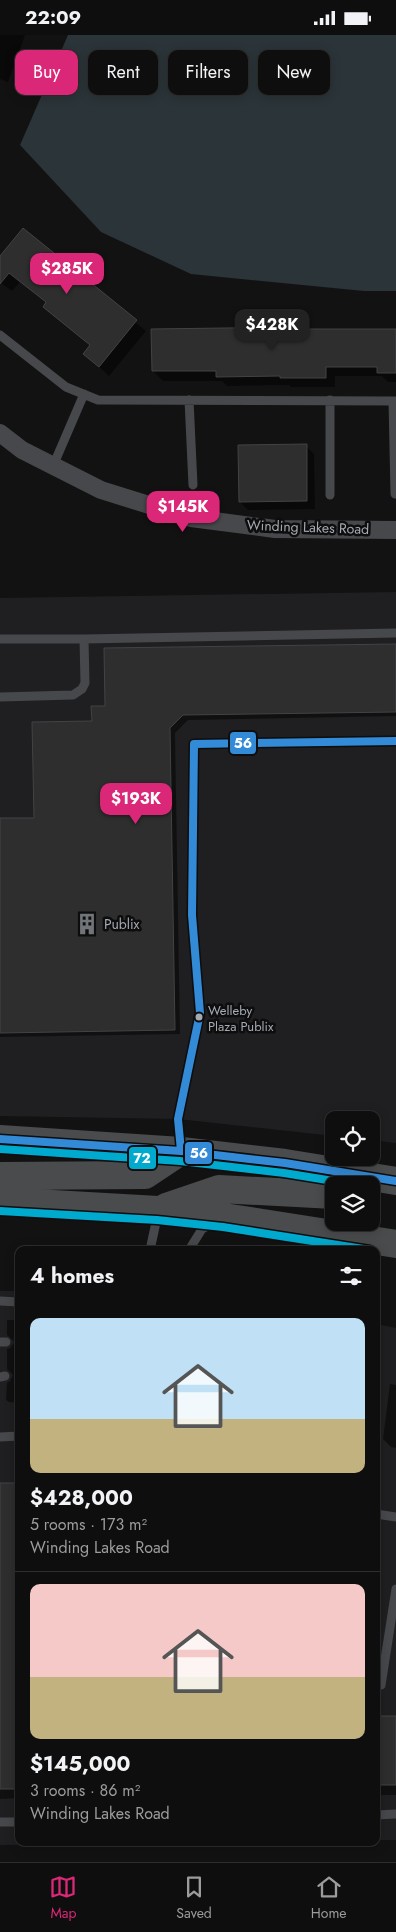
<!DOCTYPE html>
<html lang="en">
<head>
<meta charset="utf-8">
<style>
  body { margin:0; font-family:Jost,sans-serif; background:#1c1c1c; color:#f1f3f6; height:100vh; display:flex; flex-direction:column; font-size:19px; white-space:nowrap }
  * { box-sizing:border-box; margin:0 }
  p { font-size:16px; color:#9b9c9e }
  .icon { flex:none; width:28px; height:28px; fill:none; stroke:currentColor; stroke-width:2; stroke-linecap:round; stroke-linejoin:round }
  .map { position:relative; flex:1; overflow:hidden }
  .side { position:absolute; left:15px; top:1211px; width:365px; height:600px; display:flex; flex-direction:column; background:#0e0e0e; border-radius:10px; box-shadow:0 2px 12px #0003,0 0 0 1px #2e2e2e }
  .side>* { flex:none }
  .hud { position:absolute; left:15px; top:15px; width:366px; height:45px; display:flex; gap:10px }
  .tools { position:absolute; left:325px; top:1076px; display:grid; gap:10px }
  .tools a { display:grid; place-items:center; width:55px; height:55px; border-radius:10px; background:#0e0e0e; box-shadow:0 2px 12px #0003,0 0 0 1px #2e2e2e; font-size:25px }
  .price { position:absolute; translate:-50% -42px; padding:0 11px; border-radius:10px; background:#db2777; color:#fff; font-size:16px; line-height:32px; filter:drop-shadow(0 1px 2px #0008) }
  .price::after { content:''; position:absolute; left:50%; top:30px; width:15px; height:11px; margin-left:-8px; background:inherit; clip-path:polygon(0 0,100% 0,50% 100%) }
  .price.active { background:#222; color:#fff }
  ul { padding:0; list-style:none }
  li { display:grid; align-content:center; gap:10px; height:265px; padding:0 15px }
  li+li { border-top:1px solid #2e2e2e }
  li span { display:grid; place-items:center; height:155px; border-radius:10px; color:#555 }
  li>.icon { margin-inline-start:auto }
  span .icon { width:90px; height:90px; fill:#fffc; stroke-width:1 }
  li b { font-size:21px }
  h2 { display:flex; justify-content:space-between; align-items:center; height:60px; padding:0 15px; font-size:21px }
  .chip { padding:0 18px; border-radius:10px; background:#0e0e0e; box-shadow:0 2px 12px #0003,0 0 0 1px #2e2e2e; font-size:18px; line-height:45px }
  .chip.active { background:#db2777; color:#fff }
  .status { display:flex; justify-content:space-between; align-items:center; height:35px; padding:0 25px; background:#0e0e0e; direction:ltr }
  .status svg { height:14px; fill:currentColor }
  .menu { display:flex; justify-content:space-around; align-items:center; height:70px; border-top:1px solid #2e2e2e; background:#0e0e0e; font-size:14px; color:#9b9c9e }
  .menu a { display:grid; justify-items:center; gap:2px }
  .menu .active { color:#db2777 }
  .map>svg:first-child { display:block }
</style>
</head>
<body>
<div class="status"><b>22:09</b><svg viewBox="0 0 49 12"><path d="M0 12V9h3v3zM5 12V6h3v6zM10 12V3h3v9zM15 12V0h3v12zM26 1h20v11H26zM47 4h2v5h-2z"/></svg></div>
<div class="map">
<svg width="396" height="1827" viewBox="0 0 396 1827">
  <rect width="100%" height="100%" fill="#121213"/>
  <path fill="#1f1f21" d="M 396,557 L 396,1108 L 371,1105 L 371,1085 L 334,1085 L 334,1101 L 178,1084 L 0,1081 L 0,563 Z
    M 0,1256 L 19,1256 L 19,1808 L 203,1808 L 0,1810 Z
    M 376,1289 L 396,1293 L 396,1805 L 376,1805 Z"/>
  <path fill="#2b3438" d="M 68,0 L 396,0 L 396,256 L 364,256 L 191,239 L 101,197 L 20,110 Z"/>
  <path fill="#0007" d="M 0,0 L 25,0 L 8,47 L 0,44 Z
    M 23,195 L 146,296 L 109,341 L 85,319 L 91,311 L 54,281 L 44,272 L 47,268 L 20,247 L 12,256 L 0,247 L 0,223 Z
    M 301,294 L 303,295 L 396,295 L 396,347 L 388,347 L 382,341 L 335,341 L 335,352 L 291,352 L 289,350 L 227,351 L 222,346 L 163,346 L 153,336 Z
    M 306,411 L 314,419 L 315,474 L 248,475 L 240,467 Z
    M 396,610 L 396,681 L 188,685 L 175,698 L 180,999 L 0,1002 L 0,785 L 35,784 L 93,687 L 106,672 Z
    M 7,1285 L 19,1285 L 19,1368 L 9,1367 L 6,1365 L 7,1348 L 10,1346 L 13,1340 L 7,1334 L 7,1314 L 10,1313 L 14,1308 L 13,1305 L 7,1300 Z
    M 390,1349 L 396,1350 L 396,1413 L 391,1412 L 383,1404 Z
    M 19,1449 L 19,1763 L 0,1764 L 0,1450 Z
    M 376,1683 L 396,1683 L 396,1760 L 376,1760 Z"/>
  <path fill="#2e2e2f" stroke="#424346" d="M 23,193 L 137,285 L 99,332 L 83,319 L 90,310 L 43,272 L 46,267 L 9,238 L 0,249 L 0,221 Z
    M 301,292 L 301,294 L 396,294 L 396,338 L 377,338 L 377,332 L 326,332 L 326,343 L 280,343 L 280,341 L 216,342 L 216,336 L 152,336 L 151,294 Z
    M 307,409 L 307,466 L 239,467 L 238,410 Z
    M 396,609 L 396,677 L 183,680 L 170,693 L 175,995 L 0,998 L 0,783 L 34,783 L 32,687 L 92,686 L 91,671 L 105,671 L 104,613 Z
    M 0,1448 L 19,1448 L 19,1754 L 0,1754 Z
    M 376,1681 L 396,1681 L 396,1750 L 376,1750 Z"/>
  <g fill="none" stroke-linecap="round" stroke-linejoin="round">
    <path stroke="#47484b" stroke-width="9" d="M 0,300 L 66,352 L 98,365 L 396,366
      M 189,365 L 193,450
      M 330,365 L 330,460
      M 393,366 L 395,459
      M 53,431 L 84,359
      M 0,604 L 84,604 L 85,648 L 82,654 L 73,660 L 0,662
      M 84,604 L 396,598
      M 181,1114 L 178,1084 L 200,978 L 192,880 L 194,709 L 396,706
      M 150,1215 L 158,1178
      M 189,1215 L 202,1194 L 213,1188
      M 0,1266 L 19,1267
      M 0,1307 L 6,1307
      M 0,1342 L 5,1341
      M 0,1402 L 19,1401
      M 376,1479 L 396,1482
      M 376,1650 L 381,1650 L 396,1554
      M 376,1780 L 396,1779
      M 0,1787 L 19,1787"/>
    <path stroke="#47484b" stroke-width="18" d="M 0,398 L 22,415 L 101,455 L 191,483 L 275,494 L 396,495"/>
    <path stroke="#494b4d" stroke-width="28" d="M 0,1104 L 181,1116 L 285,1128 L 396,1146
      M 0,1141 L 145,1140 L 181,1116
      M 0,1166 L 158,1175 L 224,1182 L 396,1209
      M 166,1172 L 219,1154 L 334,1160"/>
    <g stroke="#0d0d0e" stroke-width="11">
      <path id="bus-1" d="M 0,1104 L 181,1116 L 285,1128 L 396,1146
        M 181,1116 L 178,1084 L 200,978 L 192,880 L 194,709 L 396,706"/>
    </g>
    <g stroke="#0d0d0e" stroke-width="11">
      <path id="bus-2" d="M 0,1114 L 180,1126 L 284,1138 L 358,1150
        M 0,1176 L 157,1185 L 223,1192 L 370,1215"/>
    </g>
    <use href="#bus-1" stroke="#338bd7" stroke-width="8"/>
    <use href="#bus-2" stroke="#00a9ce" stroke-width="8"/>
  </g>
  <defs>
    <g id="building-bare" transform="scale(1.725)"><path d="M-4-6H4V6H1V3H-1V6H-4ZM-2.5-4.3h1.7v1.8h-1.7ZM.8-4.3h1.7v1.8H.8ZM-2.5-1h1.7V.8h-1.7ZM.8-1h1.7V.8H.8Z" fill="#71757a" stroke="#0d0d0e" stroke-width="2.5" paint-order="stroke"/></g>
  </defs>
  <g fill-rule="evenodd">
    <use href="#building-bare" x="87" y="889"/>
  </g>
  <circle fill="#a4aab2" stroke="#0d0d0e" stroke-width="2" cx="199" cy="982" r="4.5"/>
  <g text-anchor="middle" stroke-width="5" stroke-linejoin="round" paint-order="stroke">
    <g font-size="13" fill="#a4aab2" stroke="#0d0d0e" text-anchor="start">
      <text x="208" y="980">Welleby<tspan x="208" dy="16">Plaza Publix</tspan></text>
    </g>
    <g font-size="14" fill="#a4aab2" stroke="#0d0d0e">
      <text transform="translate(308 492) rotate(2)" y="5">Winding Lakes Road</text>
    </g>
    <g font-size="14" fill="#a4aab2" stroke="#0d0d0e" text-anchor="start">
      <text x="104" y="894">Publix</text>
    </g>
  </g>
  <g stroke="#0d0d0e" stroke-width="2">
    <rect x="229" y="696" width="28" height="24" rx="5" fill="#338bd7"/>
    <rect x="184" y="1106" width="29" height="24" rx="5" fill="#338bd7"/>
    <rect x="128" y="1111" width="29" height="24" rx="5" fill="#00a9ce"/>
  </g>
  <g font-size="14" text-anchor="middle" font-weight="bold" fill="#fff">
    <text x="243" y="713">56</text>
    <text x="199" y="1123">56</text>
    <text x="142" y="1128">72</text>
  </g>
</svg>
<div class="tools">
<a><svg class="icon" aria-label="locate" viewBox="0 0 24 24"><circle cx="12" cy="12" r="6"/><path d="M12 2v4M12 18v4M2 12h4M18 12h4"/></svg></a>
<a><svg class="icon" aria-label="layers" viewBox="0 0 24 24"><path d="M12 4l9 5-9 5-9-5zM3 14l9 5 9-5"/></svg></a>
</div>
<b class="price" style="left:67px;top:260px">$285K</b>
<b class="price active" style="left:272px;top:316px">$428K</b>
<b class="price" style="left:183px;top:498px">$145K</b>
<b class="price" style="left:136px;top:790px">$193K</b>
<div class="hud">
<a class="chip active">Buy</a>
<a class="chip">Rent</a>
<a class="chip">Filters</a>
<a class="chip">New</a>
</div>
<section class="side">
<h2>4 homes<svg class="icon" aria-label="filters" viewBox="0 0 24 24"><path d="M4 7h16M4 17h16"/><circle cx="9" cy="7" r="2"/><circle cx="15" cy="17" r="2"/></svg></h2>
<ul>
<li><span style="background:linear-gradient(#bfe0f5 65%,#c2b280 0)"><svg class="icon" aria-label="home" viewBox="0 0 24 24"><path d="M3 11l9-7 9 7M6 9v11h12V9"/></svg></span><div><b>$428,000</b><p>5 rooms · 173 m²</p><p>Winding Lakes Road</p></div></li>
<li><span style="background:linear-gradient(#f6c9c9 60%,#c2b280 0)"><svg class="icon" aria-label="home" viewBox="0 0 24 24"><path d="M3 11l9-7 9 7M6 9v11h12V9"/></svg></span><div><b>$145,000</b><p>3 rooms · 86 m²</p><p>Winding Lakes Road</p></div></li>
</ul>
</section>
</div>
<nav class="menu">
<a class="active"><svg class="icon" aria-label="map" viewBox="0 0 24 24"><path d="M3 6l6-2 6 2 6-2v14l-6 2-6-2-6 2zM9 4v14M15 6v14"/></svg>Map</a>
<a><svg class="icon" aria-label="saved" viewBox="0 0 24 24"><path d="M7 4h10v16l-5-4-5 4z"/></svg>Saved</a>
<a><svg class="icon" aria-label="home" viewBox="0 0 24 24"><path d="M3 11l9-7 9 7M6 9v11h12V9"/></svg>Home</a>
</nav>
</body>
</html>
